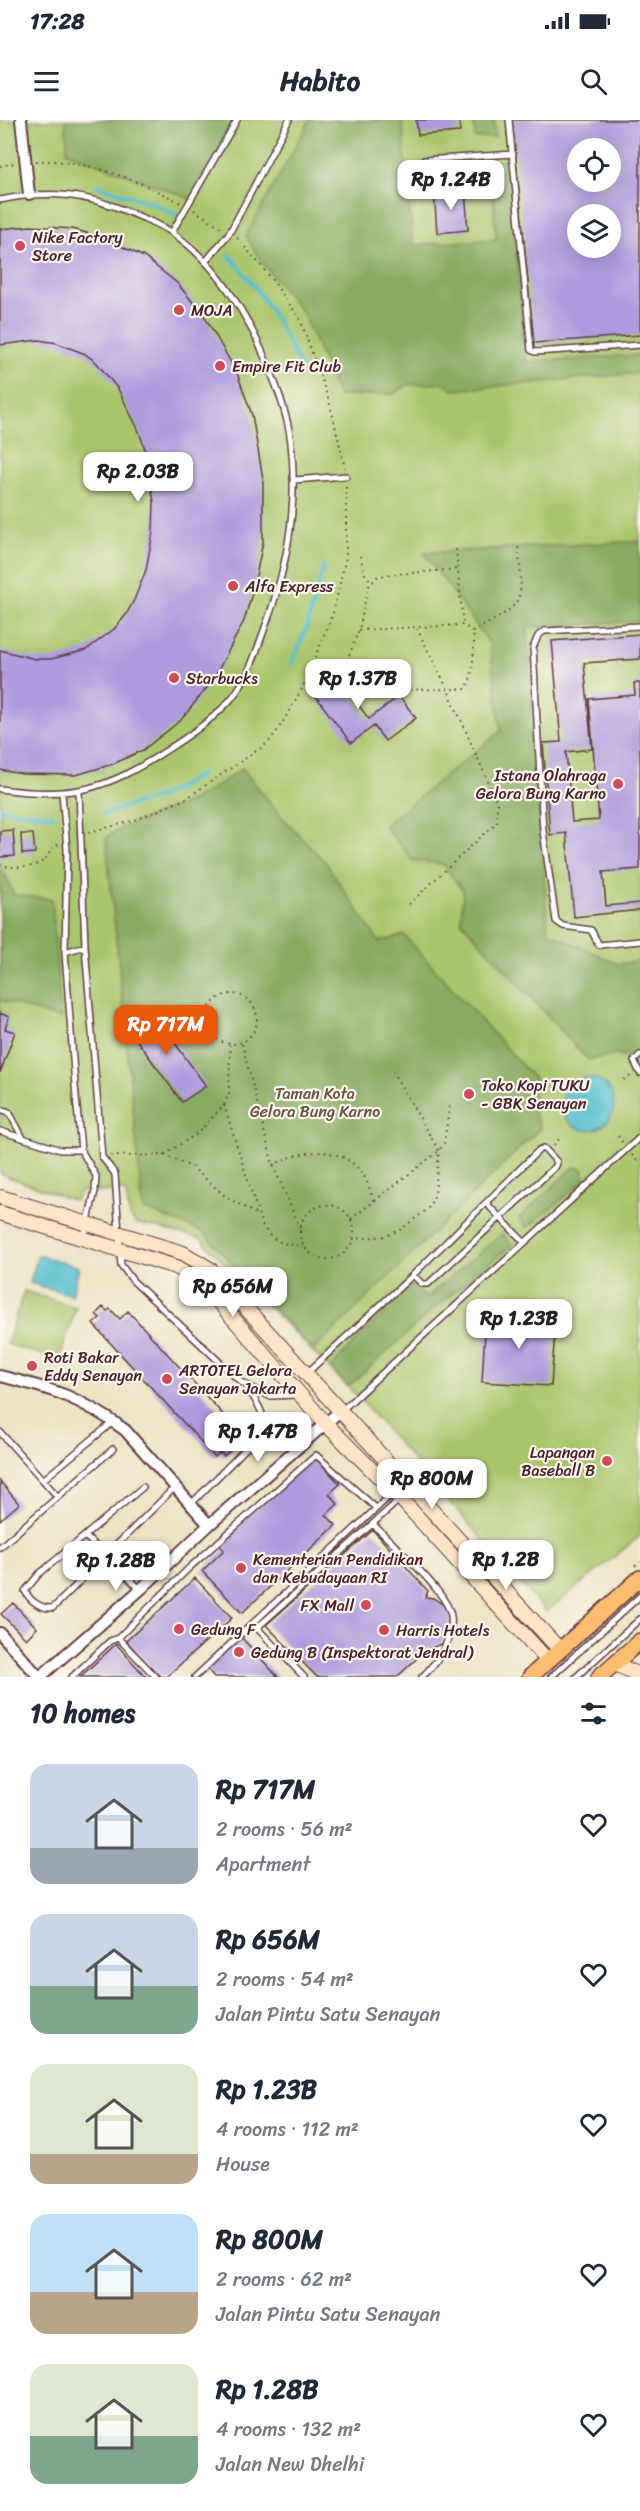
<!DOCTYPE html>
<html lang="en">
<head>
<meta charset="utf-8">
<style>
  body { margin:0; font-family:Sriracha,sans-serif; background:#f6f6f7; color:#1f2937; height:100vh; display:flex; flex-direction:column; font-size:22px; white-space:nowrap }
  * { box-sizing:border-box; margin:0 }
  p { font-size:20px; color:#747a83 }
  .icon { flex:none; width:33px; height:33px; fill:none; stroke:currentColor; stroke-width:2; stroke-linecap:round; stroke-linejoin:round }
  .map { position:relative; height:1557px; overflow:hidden }
  .side { display:flex; flex-direction:column; background:#fff; flex:1 }
  .side>* { flex:none }
  .buttons { position:absolute; left:567px; top:18px; display:grid; gap:12px }
  .buttons a { display:grid; place-items:center; width:54px; height:54px; border-radius:50%; background:#fff; box-shadow:0 3px 15px #0003; font-size:30px }
  .price { position:absolute; translate:-50% -51px; padding:0 14px; border-radius:12px; background:#fff; color:#222; font-size:20px; line-height:39px; filter:drop-shadow(0 2px 3px #0008) }
  .price::after { content:''; position:absolute; left:50%; top:36px; width:18px; height:14px; margin-left:-9px; background:inherit; clip-path:polygon(0 0,100% 0,50% 100%) }
  .price.selected { background:#ea580c; color:#fff }
  ul { padding:0; list-style:none }
  li { display:flex; align-items:center; gap:18px; height:150px; padding:0 30px }
  li span { display:grid; place-items:center; flex:none; width:168px; height:120px; border-radius:18px; color:#555 }
  li>.icon { margin-inline-start:auto }
  span .icon { width:72px; height:72px; fill:#fffc; stroke-width:1 }
  li b { font-size:26px }
  h2 { display:flex; justify-content:space-between; align-items:center; height:72px; padding:0 30px; font-size:26px }
  .status { display:flex; justify-content:space-between; align-items:center; height:42px; padding:0 30px; background:#fff; direction:ltr }
  .status svg { height:16px; fill:currentColor }
  header { display:flex; justify-content:space-between; align-items:center; height:78px; padding:0 30px; background:#fff; font-size:27px; font-weight:800 }
  .map>svg:first-child { display:block }
</style>
</head>
<body>
<div class="status"><b>17:28</b><svg viewBox="0 0 49 12"><path d="M0 12V9h3v3zM5 12V6h3v6zM10 12V3h3v9zM15 12V0h3v12zM26 1h20v11H26zM47 4h2v5h-2z"/></svg></div>
<header><svg class="icon" aria-label="menu" viewBox="0 0 24 24"><path d="M4 6h16M4 12h16M4 18h16"/></svg>Habito<svg class="icon" aria-label="search" viewBox="0 0 24 24"><circle cx="10" cy="10" r="6"/><path d="M15 15l6 6"/></svg></header>
<div class="map">
<svg width="640" height="1557" viewBox="0 0 640 1557">
  <rect width="100%" height="100%" fill="#fbf7ec"/>
  <filter id="ink" filterUnits="userSpaceOnUse"><feTurbulence type="fractalNoise" baseFrequency=".0167" numOctaves="2"/><feDisplacementMap in="SourceGraphic" scale="12" xChannelSelector="R" yChannelSelector="G"/><feConvolveMatrix kernelMatrix="1 2 1 2 8 2 1 2 1" color-interpolation-filters="sRGB"/></filter>
  <filter id="wash" filterUnits="userSpaceOnUse"><feTurbulence type="fractalNoise" baseFrequency=".008" numOctaves="4" result="noise"/><feDisplacementMap in="SourceGraphic" scale="24" xChannelSelector="R" yChannelSelector="G"/><feGaussianBlur stdDeviation="1.35" result="paint"/><feColorMatrix in="noise" values="0 0 0 0 0 0 0 0 0 0 0 0 0 0 0 0 0 1.4 0 .05"/><feComposite in="paint" operator="in"/></filter>
  <g filter="url(#wash)">
    <rect width="100%" height="100%" fill="#ece3c3"/>
    <path fill="#aac66d" stroke="#7a724c" stroke-width="1.5" fill-rule="evenodd" d="M 0,0 L 640,0 L 640,1416 L 546,1492 L 358,1277 L 200,1118 L 135,1103 L 130,1096 L 125,1071 L 80,1072 L 75,1081 L 0,1054 ZM 578,28 L 610,28 L 610,62 L 578,62 ZM 578,94 L 610,94 L 610,128 L 578,128 Z
      M 24,1171 L 76,1187 L 59,1240 L 7,1224 Z"/>
    <path fill="#87ab60" stroke="#686546" stroke-width="1.5" d="M 66,0 L 238,0 L 194,80 L 67,32 Z
      M 310,0 L 402,0 L 413,125 L 496,119 L 490,42 L 509,40 L 526,242 L 640,235 L 640,253 L 454,270 L 443,263 L 407,265 L 393,274 L 338,276 L 303,193 L 261,141 L 246,116 Z
      M 474,0 L 494,0 L 495,17 L 475,18 Z
      M 640,421 L 640,501 L 527,508 L 548,812 L 618,844 L 640,841 L 640,940 L 616,934 L 588,940 L 461,801 L 463,771 L 443,744 L 412,740 L 384,705 L 501,611 L 490,524 L 424,433 Z
      M 242,648 L 282,697 L 325,742 L 379,822 L 404,815 L 536,961 C 530,979 532,991 540,1008 L 313,1231 L 203,1112 L 143,1089 L 106,718 C 120,705 170,690 191,681 C 209,672 226,659 242,648 Z
      M 0,750 L 7,758 L 14,775 L 52,779 L 61,899 L 0,880 Z
      M 574,1047 L 583,1049 L 585,1060 L 527,1108 L 519,1098 Z
      M 502,1114 L 512,1125 L 436,1187 L 348,1267 L 330,1248 L 411,1164 L 426,1178 Z"/>
    <path fill="#54c0cf" stroke="#4f707d" stroke-width="1.5" d="M562 984a26 26 0 1 1 52 0a26 26 0 1 1-52 0Z
      M 38,1135 L 79,1147 L 72,1175 L 30,1163 Z"/>
    <g fill="none" stroke-linecap="round" stroke-linejoin="round">
      <path stroke="#54c0cf" stroke-width="4" d="M 96,65 L 155,84 L 179,97
        M 229,135 C 262,173 279,201 300,247
        M 292,543 L 306,509 L 324,445
        M 0,689 L 54,696
        M 103,694 L 165,675 L 202,654"/>
    </g>
    <g id="blocks">
      <path fill="#ae9add" fill-rule="evenodd" d="M 416,0 L 459,0 L 460,12 L 418,15 Z
        M 512,0 L 640,0 L 640,215 L 534,223 ZM 578,28 L 610,28 L 610,62 L 578,62 ZM 578,94 L 610,94 L 610,128 L 578,128 Z
        M 465,69 L 468,110 L 437,113 L 434,71 Z
        M 30,106 L 73,109 L 106,119 L 144,137 L 177,163 L 205,197 L 237,253 L 252,295 L 263,359 L 263,422 L 253,470 L 244,501 L 213,560 L 181,600 L 143,630 L 113,644 L 76,655 L 22,654 L 0,650 L 0,530 L 35,539 L 51,539 L 86,530 L 114,509 L 126,495 L 134,480 L 146,450 L 153,412 L 154,382 L 145,329 L 138,309 L 118,269 L 96,242 L 85,234 L 57,223 L 39,220 L 0,225 L 0,109 Z
        M 640,514 L 640,539 L 584,543 L 592,629 L 566,632 L 572,702 L 599,700 L 589,579 L 635,575 L 634,563 L 640,563 L 640,749 L 603,752 L 606,786 L 640,783 L 640,790 L 574,797 L 566,713 L 550,715 L 543,623 L 561,622 L 552,521 Z
        M 330,548 L 369,599 L 399,576 L 416,598 L 385,621 L 374,606 L 351,623 L 307,565 Z
        M 13,710 L 15,736 L 0,737 L 0,711 Z
        M 21,714 L 33,714 L 35,733 L 22,734 Z
        M 151,890 L 206,966 L 182,982 L 127,907 Z
        M 0,893 L 9,897 L 5,909 L 15,912 L 0,953 Z
        M 103,1187 L 107,1191 L 110,1189 L 120,1199 L 128,1191 L 241,1314 L 229,1325 L 232,1329 L 224,1336 L 220,1332 L 215,1337 L 93,1204 L 100,1198 L 96,1194 Z
        M 486,1194 L 556,1198 L 551,1266 L 482,1262 Z
        M 313,1335 L 340,1364 L 329,1374 L 338,1384 L 326,1395 L 336,1405 L 242,1493 L 202,1451 L 224,1430 L 218,1424 Z
        M 0,1361 L 19,1384 L 0,1400 Z
        M 373,1410 L 428,1471 L 425,1477 L 433,1478 L 448,1488 L 451,1498 L 446,1517 L 441,1524 L 426,1530 L 397,1557 L 317,1557 L 266,1505 Z
        M 195,1458 L 232,1498 L 166,1557 L 160,1557 L 126,1521 Z
        M 13,1483 L 37,1508 L 26,1519 L 1,1494 Z
        M 240,1516 L 278,1557 L 214,1557 L 206,1547 Z
        M 116,1524 L 146,1557 L 80,1557 Z"/>
    </g>
  </g>
  <g filter="url(#ink)">
    <use href="#blocks" fill-opacity="0" stroke="#623c42" stroke-width="1.5"/>
    <g fill="none" stroke-linecap="round" stroke-linejoin="round">
      <g stroke="#623c42" stroke-width="8">
        <path id="lane" d="M 509,0 L 531,230 L 535,232 L 640,225
          M 424,40 L 513,34
          M 0,80 C 48,70 85,73 131,93 C 145,99 162,105 174,114 C 218,145 248,196 268,245 C 278,269 288,296 291,323 C 298,384 288,444 267,502 C 257,529 250,556 231,579 C 214,599 189,616 167,630 C 106,670 73,679 0,669
          M 172,112 L 237,0
          M 206,141 L 230,112 L 289,0
          M 294,360 L 346,356
          M 640,506 L 544,511 L 538,516 L 533,528 L 543,711 L 556,801 L 563,806 L 591,810 L 599,825 L 640,821
          M 79,671 L 85,826 L 102,1037 L 115,1054 L 121,1145 L 133,1161 L 241,1262 L 269,1276 L 296,1275
          M 62,673 L 67,729 L 65,832 L 75,966 L 81,1030 L 96,1056 L 95,1071 L 84,1118
          M 65,832 L 85,826
          M 640,935 L 634,941 L 640,953
          M 0,989 L 9,992 L 23,1018
          M 0,1011 L 61,1030 L 81,1030
          M 486,1083 L 524,1122
          M 307,1253 L 413,1155 L 539,1030 L 544,1028 L 557,1042 L 556,1046 L 428,1164 L 422,1164 L 413,1155
          M 342,1290 L 640,1017
          M 0,1312 L 58,1377
          M 44,1359 L 113,1302
          M 143,1367 L 39,1454 L 25,1471 C 30,1481 41,1489 53,1488 L 175,1367
          M 191,1384 L 264,1310 C 266,1294 255,1280 247,1267
          M 374,1405 C 392,1424 448,1472 451,1496 C 454,1518 437,1543 422,1557
          M 85,1416 L 140,1469
          M 0,1427 L 113,1329
          M 118,1518 L 189,1448 L 316,1335 L 376,1388
          M 72,1557 L 110,1521 L 118,1518 L 156,1557
          M 195,1557 L 394,1372
          M 304,1557 L 257,1508 L 399,1380
          M 551,1557 L 640,1476
          M 576,1557 L 640,1499"/>
      </g>
      <g stroke="#623c42" stroke-width="14">
        <path id="street" d="M 21,0 L 29,74
          M 0,1256 C 53,1269 80,1277 125,1310 L 209,1405
          M 0,1513 L 39,1557
          M 40,1557 L 141,1469 L 209,1405 L 340,1291"/>
      </g>
      <g stroke="#623c42" stroke-width="16">
        <path id="secondary" d="M 0,1077 L 183,1133 L 210,1149 L 560,1530
          M 0,1093 L 176,1147 L 201,1162 L 326,1304 L 401,1379 L 548,1541
          M 615,1544 L 640,1555"/>
      </g>
      <g stroke="#623c42" stroke-width="18">
        <path id="primary" d="M 530,1557 L 640,1458
          M 599,1557 L 640,1521"/>
      </g>
      <path stroke="#623c42" stroke-width="2" stroke-dasharray="1.5 4.5" stroke-linecap="butt" d="M 36,41 C 87,39 137,60 181,83
        M 0,46 L 15,43
        M 194,90 L 222,108
        M 237,118 L 268,154 L 300,199 L 330,284 L 345,348
        M 456,429 L 463,505
        M 360,436 L 365,454 L 371,461
        M 359,510 L 463,505 C 468,508 472,510 473,515 C 476,524 472,562 466,569 L 364,570 L 345,545 L 359,510 L 368,467 L 377,457 L 385,455 L 458,449
        M 472,512 C 527,482 523,485 518,424
        M 89,712 L 133,701 L 187,678 L 268,623 L 278,610 L 302,569 L 333,493 L 346,437 L 346,365
        M 0,745 C 17,749 45,750 51,729 L 59,724
        M 409,784 L 497,702 L 497,683 L 448,570 L 417,509
        M207 899a25 25 0 1 1 50 0a25 25 0 1 1-50 0Z
        M 242,924 L 273,1045 L 300,1108
        M 624,960 L 632,955
        M 224,985 L 262,1105 C 272,1122 284,1125 303,1126
        M 618,1016 L 623,1023
        M 554,1025 L 560,1018
        M 164,1035 L 192,1047 L 225,1076 L 258,1095
        M 632,1035 L 640,1044
        M 111,1036 L 164,1035 L 198,1013 L 224,985 L 229,973 L 230,925
        M 273,1045 C 301,1030 339,1023 362,1053 C 368,1061 371,1073 374,1083
        M300 1112a27 27 0 1 1 54 0a27 27 0 1 1-54 0Z
        M 351,1099 L 439,1031 L 444,1023 L 450,984
        M 353,1119 L 386,1116 L 400,1110 L 428,1089 L 435,1074 L 439,1031 L 393,952
        M 635,1446 L 640,1442"/>
      <use href="#lane" stroke="#fff" stroke-width="5"/>
      <use href="#street" stroke="#fff" stroke-width="10"/>
      <use href="#secondary" stroke="#fee5c5" stroke-width="14"/>
      <use href="#primary" stroke="#fcbd6f" stroke-width="15"/>
    </g>
  </g>
  <g fill="#d1495b" stroke="#fbf7ec" stroke-width="2">
    <circle cx="20" cy="126" r="6"/>
    <circle cx="179" cy="190" r="6"/>
    <circle cx="220" cy="246" r="6"/>
    <circle cx="233" cy="466" r="6"/>
    <circle cx="174" cy="558" r="6"/>
    <circle cx="618" cy="664" r="6"/>
    <circle cx="469" cy="974" r="6"/>
    <circle cx="32" cy="1246" r="6"/>
    <circle cx="167" cy="1259" r="6"/>
    <circle cx="607" cy="1341" r="6"/>
    <circle cx="241" cy="1448" r="6"/>
    <circle cx="366" cy="1485" r="6"/>
    <circle cx="179" cy="1509" r="6"/>
    <circle cx="384" cy="1510" r="6"/>
    <circle cx="239" cy="1532" r="6"/>
  </g>
  <g text-anchor="middle" stroke-width="4.5" stroke-linejoin="round" paint-order="stroke">
    <g font-size="16" fill="#4a1f2b" stroke="#fbf7ec" text-anchor="start">
      <text x="32" y="123">Nike Factory<tspan x="32" dy="18">Store</tspan></text>
      <text x="191" y="196">MOJA</text>
      <text x="232" y="252">Empire Fit Club</text>
      <text x="245" y="472">Alfa Express</text>
      <text x="186" y="564">Starbucks</text>
      <text x="606" y="661" text-anchor="end">Istana Olahraga<tspan x="606" dy="18">Gelora Bung Karno</tspan></text>
      <text x="481" y="971">Toko Kopi TUKU<tspan x="481" dy="18">- GBK Senayan</tspan></text>
      <text x="44" y="1243">Roti Bakar<tspan x="44" dy="18">Eddy Senayan</tspan></text>
      <text x="179" y="1256">ARTOTEL Gelora<tspan x="179" dy="18">Senayan Jakarta</tspan></text>
      <text x="595" y="1338" text-anchor="end">Lapangan<tspan x="595" dy="18">Baseball B</tspan></text>
      <text x="253" y="1445">Kementerian Pendidikan<tspan x="253" dy="18">dan Kebudayaan RI</tspan></text>
      <text x="354" y="1491" text-anchor="end">FX Mall</text>
      <text x="191" y="1515">Gedung F</text>
      <text x="396" y="1516">Harris Hotels</text>
      <text x="251" y="1538">Gedung B (Inspektorat Jendral)</text>
    </g>
    <g font-size="16" fill="#67513f" stroke="#fbf7ec">
      <text x="315" y="979">Taman Kota<tspan x="315" dy="18">Gelora Bung Karno</tspan></text>
    </g>
  </g>
</svg>
<div class="buttons">
<a><svg class="icon" aria-label="locate" viewBox="0 0 24 24"><circle cx="12" cy="12" r="6"/><path d="M12 2v4M12 18v4M2 12h4M18 12h4"/></svg></a>
<a><svg class="icon" aria-label="layers" viewBox="0 0 24 24"><path d="M12 4l9 5-9 5-9-5zM3 14l9 5 9-5"/></svg></a>
</div>
<b class="price" style="left:451px;top:91px">Rp 1.24B</b>
<b class="price" style="left:138px;top:383px">Rp 2.03B</b>
<b class="price" style="left:358px;top:590px">Rp 1.37B</b>
<b class="price selected" style="left:166px;top:936px">Rp 717M</b>
<b class="price" style="left:233px;top:1198px">Rp 656M</b>
<b class="price" style="left:519px;top:1230px">Rp 1.23B</b>
<b class="price" style="left:258px;top:1343px">Rp 1.47B</b>
<b class="price" style="left:432px;top:1390px">Rp 800M</b>
<b class="price" style="left:506px;top:1471px">Rp 1.2B</b>
<b class="price" style="left:116px;top:1472px">Rp 1.28B</b>
</div>
<section class="side">
<h2>10 homes<svg class="icon" aria-label="filters" viewBox="0 0 24 24"><path d="M4 7h16M4 17h16"/><circle cx="9" cy="7" r="2"/><circle cx="15" cy="17" r="2"/></svg></h2>
<ul>
<li><span style="background:linear-gradient(#c9d6e8 70%,#9aa5b1 0)"><svg class="icon" aria-label="home" viewBox="0 0 24 24"><path d="M3 11l9-7 9 7M6 9v11h12V9"/></svg></span><div><b>Rp 717M</b><p>2 rooms · 56 m²</p><p>Apartment</p></div><svg class="icon" aria-label="heart" viewBox="0 0 24 24"><path d="M12 20l-8-8c-3-5 5-10 8-4 3-6 11-1 8 4z"/></svg></li>
<li><span style="background:linear-gradient(#c9d6e8 60%,#7fa58c 0)"><svg class="icon" aria-label="home" viewBox="0 0 24 24"><path d="M3 11l9-7 9 7M6 9v11h12V9"/></svg></span><div><b>Rp 656M</b><p>2 rooms · 54 m²</p><p>Jalan Pintu Satu Senayan</p></div><svg class="icon" aria-label="heart" viewBox="0 0 24 24"><path d="M12 20l-8-8c-3-5 5-10 8-4 3-6 11-1 8 4z"/></svg></li>
<li><span style="background:linear-gradient(#dfe7d0 75%,#b9a48a 0)"><svg class="icon" aria-label="home" viewBox="0 0 24 24"><path d="M3 11l9-7 9 7M6 9v11h12V9"/></svg></span><div><b>Rp 1.23B</b><p>4 rooms · 112 m²</p><p>House</p></div><svg class="icon" aria-label="heart" viewBox="0 0 24 24"><path d="M12 20l-8-8c-3-5 5-10 8-4 3-6 11-1 8 4z"/></svg></li>
<li><span style="background:linear-gradient(#bfe0f5 65%,#b9a48a 0)"><svg class="icon" aria-label="home" viewBox="0 0 24 24"><path d="M3 11l9-7 9 7M6 9v11h12V9"/></svg></span><div><b>Rp 800M</b><p>2 rooms · 62 m²</p><p>Jalan Pintu Satu Senayan</p></div><svg class="icon" aria-label="heart" viewBox="0 0 24 24"><path d="M12 20l-8-8c-3-5 5-10 8-4 3-6 11-1 8 4z"/></svg></li>
<li><span style="background:linear-gradient(#dfe7d0 60%,#7fa58c 0)"><svg class="icon" aria-label="home" viewBox="0 0 24 24"><path d="M3 11l9-7 9 7M6 9v11h12V9"/></svg></span><div><b>Rp 1.28B</b><p>4 rooms · 132 m²</p><p>Jalan New Dhelhi</p></div><svg class="icon" aria-label="heart" viewBox="0 0 24 24"><path d="M12 20l-8-8c-3-5 5-10 8-4 3-6 11-1 8 4z"/></svg></li>
</ul>
</section>
</body>
</html>
